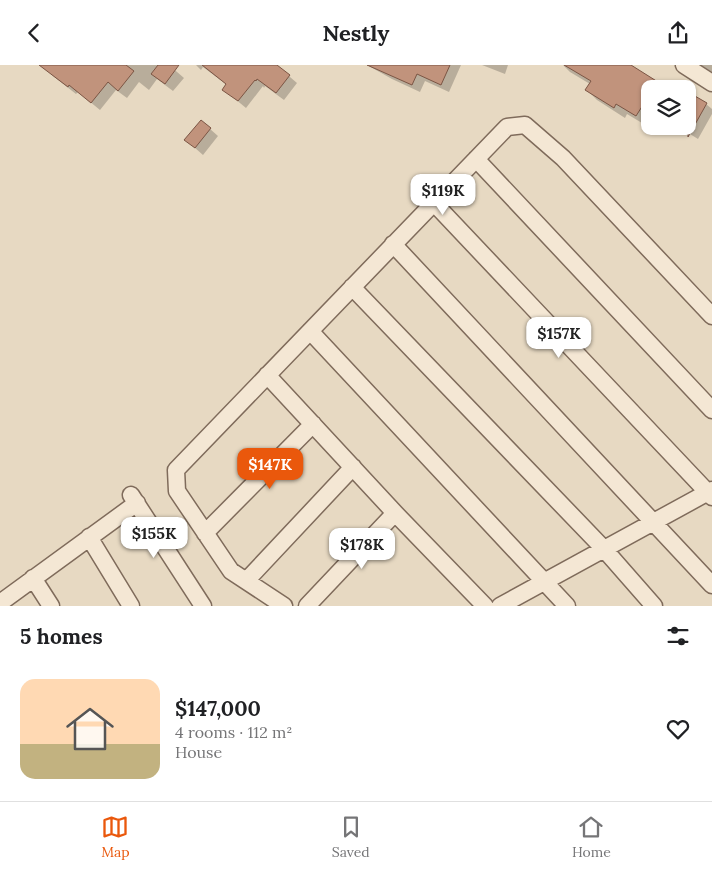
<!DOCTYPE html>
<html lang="en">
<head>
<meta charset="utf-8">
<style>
  body { margin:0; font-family:Lora,serif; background:#f2f2f2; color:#202124; height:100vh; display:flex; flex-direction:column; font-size:19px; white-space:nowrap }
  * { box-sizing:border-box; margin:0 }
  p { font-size:16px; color:#757577 }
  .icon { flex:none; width:28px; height:28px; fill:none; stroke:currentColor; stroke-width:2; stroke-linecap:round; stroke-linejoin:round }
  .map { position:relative; height:541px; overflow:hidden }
  .panel { display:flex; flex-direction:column; background:#fff; flex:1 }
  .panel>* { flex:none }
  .fabs { position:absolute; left:641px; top:15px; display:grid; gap:10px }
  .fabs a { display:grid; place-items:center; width:55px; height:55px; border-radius:10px; background:#fff; box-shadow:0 1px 4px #0004; font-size:25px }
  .price { position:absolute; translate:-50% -42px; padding:0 11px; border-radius:10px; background:#fff; color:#222; font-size:16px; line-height:32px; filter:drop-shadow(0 1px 2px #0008) }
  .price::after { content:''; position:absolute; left:50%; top:30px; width:15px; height:11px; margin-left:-8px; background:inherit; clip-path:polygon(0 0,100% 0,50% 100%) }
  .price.active { background:#ea580c; color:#fff }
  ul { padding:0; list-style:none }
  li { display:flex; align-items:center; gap:15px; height:125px; padding:0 20px }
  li+li { border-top:1px solid #e0e0e0 }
  li span { display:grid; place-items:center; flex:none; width:140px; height:100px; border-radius:15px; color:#555 }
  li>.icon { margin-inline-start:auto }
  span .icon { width:60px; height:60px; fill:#fffc; stroke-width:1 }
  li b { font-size:21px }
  h2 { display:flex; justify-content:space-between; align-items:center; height:60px; padding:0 20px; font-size:21px }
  header { display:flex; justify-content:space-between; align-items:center; height:65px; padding:0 20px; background:#fff; font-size:22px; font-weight:700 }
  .menu { display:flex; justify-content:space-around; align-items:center; height:70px; border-top:1px solid #e0e0e0; background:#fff; font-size:14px; color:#757577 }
  .menu a { display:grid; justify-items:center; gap:2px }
  .menu .active { color:#ea580c }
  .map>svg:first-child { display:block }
</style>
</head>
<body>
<header><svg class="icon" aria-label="back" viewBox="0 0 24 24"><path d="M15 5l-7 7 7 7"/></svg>Nestly<svg class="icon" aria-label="share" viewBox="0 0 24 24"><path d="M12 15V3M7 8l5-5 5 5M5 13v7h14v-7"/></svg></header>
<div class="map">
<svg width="712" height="541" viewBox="0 0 712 541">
  <rect width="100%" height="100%" fill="#e7d9c2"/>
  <path fill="#0003" d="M 48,0 L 169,0 L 184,13 L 173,26 L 157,14 L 149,25 L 139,17 L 127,33 L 116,25 L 100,45 L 78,27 L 76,29 L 53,11 L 45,3 Z
    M 196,0 L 276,0 L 297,18 L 284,35 L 265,21 L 264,23 L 263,21 L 246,43 L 223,24 L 227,20 L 203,2 L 201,5 Z
    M 367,0 L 461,0 L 449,27 L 425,16 L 420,27 L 392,14 Z
    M 482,0 L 508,0 L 505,9 Z
    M 563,0 L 629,0 L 657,18 L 663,24 L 650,24 L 650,56 L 647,61 L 627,49 L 625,53 L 597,35 L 587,25 L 590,19 L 570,7 Z
    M 701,0 L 712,0 L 712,7 Z
    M 688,28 L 706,39 L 712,44 L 712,49 L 698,74 L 677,61 L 688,61 Z
    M 201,56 L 218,71 L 203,90 L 186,75 Z"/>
  <path fill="#c1937c" stroke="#7b5544" d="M 39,0 L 126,0 L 134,6 L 118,26 L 108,17 L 91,38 L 69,20 L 68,22 Z
    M 158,0 L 179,0 L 165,19 L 151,9 Z
    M 202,0 L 277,0 L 290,10 L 276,28 L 257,14 L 256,16 L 255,15 L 238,36 L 222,25 L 226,19 Z
    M 367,0 L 450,0 L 441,20 L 417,9 L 412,20 Z
    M 564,0 L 631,0 L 658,17 L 653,24 L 650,24 L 650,29 L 636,51 L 616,39 L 614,43 L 585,25 L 591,16 Z
    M 688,27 L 707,38 L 688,72 Z
    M 201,55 L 211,63 L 195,83 L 184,75 Z"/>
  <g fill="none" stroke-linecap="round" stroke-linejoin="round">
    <g stroke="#7f6b5b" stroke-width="19">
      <path id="minor" d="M 684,0 L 712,18
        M 476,94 L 712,345
        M 434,138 L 712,432
        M 393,179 L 712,520
        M 352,222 L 604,484 L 654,541
        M 310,266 L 567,541
        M 267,310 L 395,448 L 485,541
        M 131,430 L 203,541
        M 205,468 L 313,359
        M 89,472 L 131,541
        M 33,513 L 51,541
        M 246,516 L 353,402
        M 0,538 L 137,438
        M 284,541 L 231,506 L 177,426 L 176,405 L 507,62 L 525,60 L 563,93 L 712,251
        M 307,541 L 395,448
        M 500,541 L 712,425"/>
    </g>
    <use href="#minor" stroke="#f4e7d4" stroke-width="16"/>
  </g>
</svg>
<div class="fabs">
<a><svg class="icon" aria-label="layers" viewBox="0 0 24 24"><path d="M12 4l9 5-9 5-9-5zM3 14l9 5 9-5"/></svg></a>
</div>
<b class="price" style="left:443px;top:151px">$119K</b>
<b class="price" style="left:559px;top:294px">$157K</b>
<b class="price active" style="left:270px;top:425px">$147K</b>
<b class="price" style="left:154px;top:494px">$155K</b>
<b class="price" style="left:362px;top:505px">$178K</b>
</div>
<section class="panel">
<h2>5 homes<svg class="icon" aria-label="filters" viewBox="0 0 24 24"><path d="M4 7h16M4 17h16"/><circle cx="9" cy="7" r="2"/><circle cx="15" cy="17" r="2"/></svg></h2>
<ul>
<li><span style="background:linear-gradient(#ffd9b3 65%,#c2b280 0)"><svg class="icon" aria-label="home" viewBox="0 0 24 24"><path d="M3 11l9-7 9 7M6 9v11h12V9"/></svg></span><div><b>$147,000</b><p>4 rooms · 112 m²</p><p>House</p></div><svg class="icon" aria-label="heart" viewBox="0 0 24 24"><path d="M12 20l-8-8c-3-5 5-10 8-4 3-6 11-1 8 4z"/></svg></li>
</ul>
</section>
<nav class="menu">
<a class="active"><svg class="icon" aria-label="map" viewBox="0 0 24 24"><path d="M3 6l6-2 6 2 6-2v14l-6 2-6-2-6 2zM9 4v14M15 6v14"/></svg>Map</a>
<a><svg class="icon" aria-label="saved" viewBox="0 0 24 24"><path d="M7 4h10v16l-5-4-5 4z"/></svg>Saved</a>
<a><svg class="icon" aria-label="home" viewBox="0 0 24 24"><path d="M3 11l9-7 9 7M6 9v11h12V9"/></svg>Home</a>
</nav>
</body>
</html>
